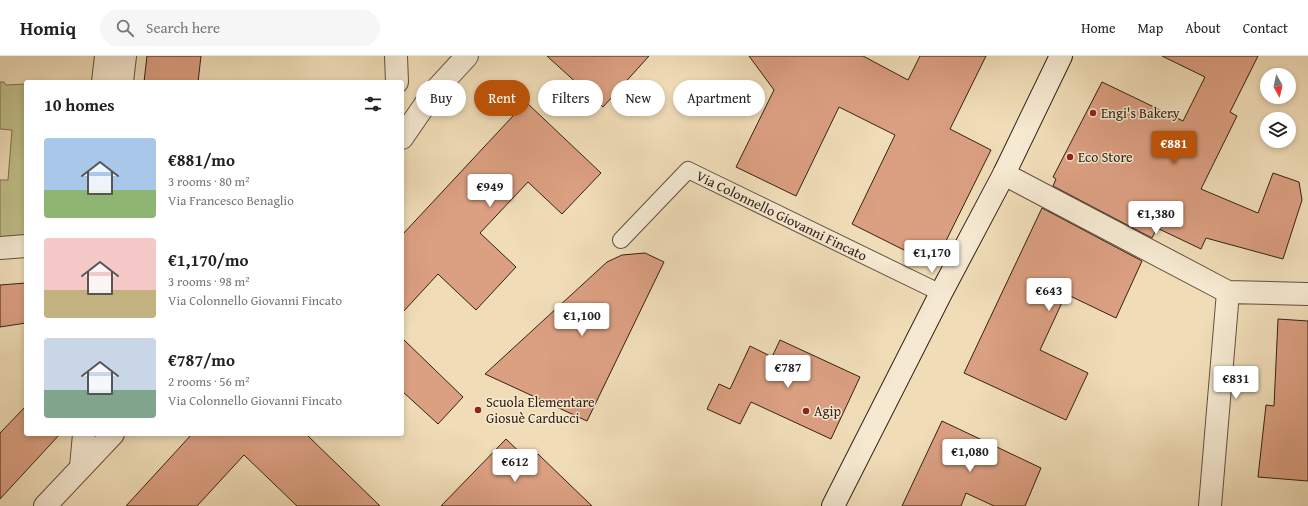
<!DOCTYPE html>
<html lang="en">
<head>
<meta charset="utf-8">
<style>
  body { margin:0; font-family:"Gentium Book Plus",serif; background:#f6f6f6; color:#222; height:100vh; display:flex; flex-direction:column; font-size:15px; white-space:nowrap }
  * { box-sizing:border-box; margin:0 }
  p { font-size:13px; color:#767676 }
  .icon { flex:none; width:22px; height:22px; fill:none; stroke:currentColor; stroke-width:2; stroke-linecap:round; stroke-linejoin:round }
  .map { position:relative; flex:1; overflow:hidden }
  .side { position:absolute; left:24px; top:24px; width:380px; height:356px; display:flex; flex-direction:column; background:#fff; border-radius:4px; box-shadow:0 2px 6px #0003 }
  .side>* { flex:none }
  .hud { position:absolute; left:416px; top:24px; width:380px; height:36px; display:flex; gap:8px }
  .needle { width:26px; rotate:172deg }
  .tools { position:absolute; left:1260px; top:12px; display:grid; gap:8px }
  .tools a { display:grid; place-items:center; width:36px; height:36px; border-radius:50%; background:#fff; box-shadow:0 2px 6px #0003; font-size:20px }
  .price { position:absolute; translate:-50% -34px; padding:0 9px; border-radius:4px; background:#fff; color:#222; font-size:13px; line-height:26px; filter:drop-shadow(0 1px 2px #0008) }
  .price::after { content:''; position:absolute; left:50%; top:24px; width:12px; height:9px; margin-left:-6px; background:inherit; clip-path:polygon(0 0,100% 0,50% 100%) }
  .price.on { background:#b45309; color:#fff }
  ul { padding:0; list-style:none }
  li { display:flex; align-items:center; gap:12px; height:100px; padding:0 20px }
  li span { display:grid; place-items:center; flex:none; width:112px; height:80px; border-radius:4px; color:#555 }
  li>.icon { margin-inline-start:auto }
  span .icon { width:48px; height:48px; fill:#fffc; stroke-width:1 }
  li b { font-size:17px }
  h2 { display:flex; justify-content:space-between; align-items:center; height:48px; padding:0 20px; font-size:17px }
  .chip { padding:0 14px; border-radius:18px; background:#fff; box-shadow:0 2px 6px #0003; font-size:14px; line-height:36px }
  .chip.on { background:#b45309; color:#fff }
  header { display:flex; align-items:center; gap:24px; box-sizing:border-box; height:56px; padding:0 20px; background:#fff; border-bottom:1px solid #e0e0e0 }
  header strong { font-size:19px }
  nav { display:flex; gap:22px; margin-inline-start:auto; font-size:14px }
  .search { width:280px; height:36px; background:#f6f6f6; display:flex; align-items:center; gap:10px; box-sizing:border-box; padding:0 14px; border-radius:22px; color:#767676; font-size:15px }
  .map>svg:first-child { display:block }
</style>
</head>
<body>
<header>
<strong>Homiq</strong>
<div class="search"><svg class="icon" aria-label="search" viewBox="0 0 24 24"><circle cx="10" cy="10" r="6"/><path d="M15 15l6 6"/></svg>Search here</div>
<nav><a>Home</a><a>Map</a><a>About</a><a>Contact</a></nav>
</header>
<div class="map">
<svg width="1308" height="450" viewBox="0 0 1308 450">
  <rect width="100%" height="100%" fill="#f0ddb8"/>
  <filter id="stains"><feTurbulence type="fractalNoise" baseFrequency=".005" numOctaves="4"/><feColorMatrix values="0 0 0 0 .2 0 0 0 0 .09 0 0 0 0 .02 0 0 0 .5 -.17"/></filter>
  <radialGradient id="worn" r=".72"><stop offset=".6" stop-color="#630" stop-opacity="0"/><stop offset="1" stop-color="#630" stop-opacity=".3"/></radialGradient>
  <path fill="#c0bf8a" stroke="#7a7050" d="M 0,26 L 4,26 L 6,29 L 26,28 L 26,187 L 0,189 L 0,124 L 8,124 L 12,74 L 0,73 Z"/>
  <path fill="#db9f81" stroke="#342115" d="M 147,0 L 201,0 L 198,26 L 144,26 Z
    M 547,0 L 649,0 L 603,51 Z
    M 749,0 L 863,0 L 908,24 L 920,0 L 986,0 L 950,73 L 991,94 L 934,209 L 852,168 L 895,79 L 839,51 L 796,140 L 736,111 L 774,34 Z
    M 1162,0 L 1258,0 L 1230,56 L 1237,60 L 1201,133 L 1258,157 L 1273,117 L 1299,126 L 1302,144 L 1283,203 L 1206,182 L 1201,193 L 1157,172 L 1152,182 L 1053,130 L 1056,123 L 1053,121 L 1102,26 L 1183,65 L 1205,21 Z
    M 526,46 L 601,117 L 562,158 L 528,126 L 480,177 L 516,211 L 476,254 L 438,218 L 402,257 L 402,179 Z
    M 1042,152 L 1142,205 L 1116,262 L 1066,238 L 1040,294 L 1088,317 L 1066,364 L 964,317 Z
    M 645,197 L 664,206 L 587,365 L 485,318 L 607,206 L 622,199 Z
    M 26,227 L 26,267 L 0,271 L 0,229 Z
    M 1278,263 L 1308,265 L 1308,425 L 1258,421 L 1266,349 L 1274,350 Z
    M 402,282 L 463,341 L 438,368 L 402,335 Z
    M 780,284 L 860,321 L 831,383 L 751,346 L 740,368 L 707,353 L 719,328 L 730,333 L 750,290 L 772,301 Z
    M 26,350 L 26,378 L 60,378 L 0,443 L 0,377 Z
    M 942,365 L 1041,412 L 1025,450 L 994,450 L 966,437 L 961,450 L 902,450 Z
    M 192,378 L 306,378 L 380,450 L 297,450 L 244,399 L 197,450 L 126,450 Z
    M 506,383 L 530,406 L 538,398 L 592,450 L 441,450 Z"/>
  <g fill="none" stroke-linecap="round" stroke-linejoin="round">
    <g stroke="#63503e" stroke-width="18">
      <g id="lane">
        <path id="s1" d="M 621,184 L 688,114 L 941,237"/>
      </g>
    </g>
    <g stroke="#63503e" stroke-width="24">
      <path id="street" d="M 396,0 L 397,26
        M 103,26 L 106,0
        M 122,26 L 125,0
        M 402,82 L 433,37 L 467,0
        M 1004,118 L 1228,236 L 1308,238
        M 0,192 L 26,190
        M 81,411 L 84,378
        M 45,450 L 113,378
        M 1210,450 L 1228,236"/>
    </g>
    <g stroke="#342115" stroke-width="24">
      <path id="secondary" d="M 833,450 L 941,237 L 1004,118 L 1061,0"/>
    </g>
    <use href="#lane" stroke="#f5e9d1" stroke-width="16"/>
    <use href="#street" stroke="#f5e9d1" stroke-width="22"/>
    <use href="#secondary" stroke="#f5e9d1" stroke-width="22"/>
  </g>
  <g fill="#8f2418" stroke="#f5e9d1" stroke-width="1.5">
    <circle cx="1093" cy="57" r="4"/>
    <circle cx="1070" cy="101" r="4"/>
    <circle cx="478" cy="354" r="4"/>
    <circle cx="806" cy="355" r="4"/>
  </g>
  <g text-anchor="middle" stroke-width="3" stroke-linejoin="round" paint-order="stroke">
    <g font-size="14" fill="#342115" stroke="#f5e9d1" text-anchor="start">
      <text x="1101" y="62">Engi's Bakery</text>
      <text x="1078" y="106">Eco Store</text>
      <text x="486" y="351">Scuola Elementare<tspan x="486" dy="16">Giosuè Carducci</tspan></text>
      <text x="814" y="360">Agip</text>
    </g>
    <g font-size="14" fill="#342115" stroke="#f5e9d1">
      <text dy="5" stroke="none"><textPath href="#s1" startOffset="201">Via Colonnello Giovanni Fincato</textPath></text>
    </g>
  </g>
  <rect width="100%" height="100%" filter="url(#stains)"/>
  <rect width="100%" height="100%" fill="url(#worn)"/>
</svg>
<div class="tools">
<a><svg class="needle" viewBox="-14 -14 28 28"><path d="M0-13l5 13h-10z" fill="#e53935"/><path d="M0 13l5-13h-10z" fill="#767676"/></svg></a>
<a><svg class="icon" aria-label="layers" viewBox="0 0 24 24"><path d="M12 4l9 5-9 5-9-5zM3 14l9 5 9-5"/></svg></a>
</div>
<b class="price on" style="left:1174px;top:109px">€881</b>
<b class="price" style="left:490px;top:152px">€949</b>
<b class="price" style="left:1156px;top:179px">€1,380</b>
<b class="price" style="left:932px;top:218px">€1,170</b>
<b class="price" style="left:1049px;top:256px">€643</b>
<b class="price" style="left:582px;top:281px">€1,100</b>
<b class="price" style="left:788px;top:333px">€787</b>
<b class="price" style="left:1236px;top:344px">€831</b>
<b class="price" style="left:970px;top:417px">€1,080</b>
<b class="price" style="left:515px;top:427px">€612</b>
<div class="hud">
<a class="chip">Buy</a>
<a class="chip on">Rent</a>
<a class="chip">Filters</a>
<a class="chip">New</a>
<a class="chip">Apartment</a>
</div>
<section class="side">
<h2>10 homes<svg class="icon" aria-label="filters" viewBox="0 0 24 24"><path d="M4 7h16M4 17h16"/><circle cx="9" cy="7" r="2"/><circle cx="15" cy="17" r="2"/></svg></h2>
<ul>
<li><span style="background:linear-gradient(#a9c7e8 65%,#8fb573 0)"><svg class="icon" aria-label="home" viewBox="0 0 24 24"><path d="M3 11l9-7 9 7M6 9v11h12V9"/></svg></span><div><b>€881/mo</b><p>3 rooms · 80 m²</p><p>Via Francesco Benaglio</p></div></li>
<li><span style="background:linear-gradient(#f6c9c9 65%,#c2b280 0)"><svg class="icon" aria-label="home" viewBox="0 0 24 24"><path d="M3 11l9-7 9 7M6 9v11h12V9"/></svg></span><div><b>€1,170/mo</b><p>3 rooms · 98 m²</p><p>Via Colonnello Giovanni Fincato</p></div></li>
<li><span style="background:linear-gradient(#c9d6e8 65%,#7fa58c 0)"><svg class="icon" aria-label="home" viewBox="0 0 24 24"><path d="M3 11l9-7 9 7M6 9v11h12V9"/></svg></span><div><b>€787/mo</b><p>2 rooms · 56 m²</p><p>Via Colonnello Giovanni Fincato</p></div></li>
</ul>
</section>
</div>
</body>
</html>
